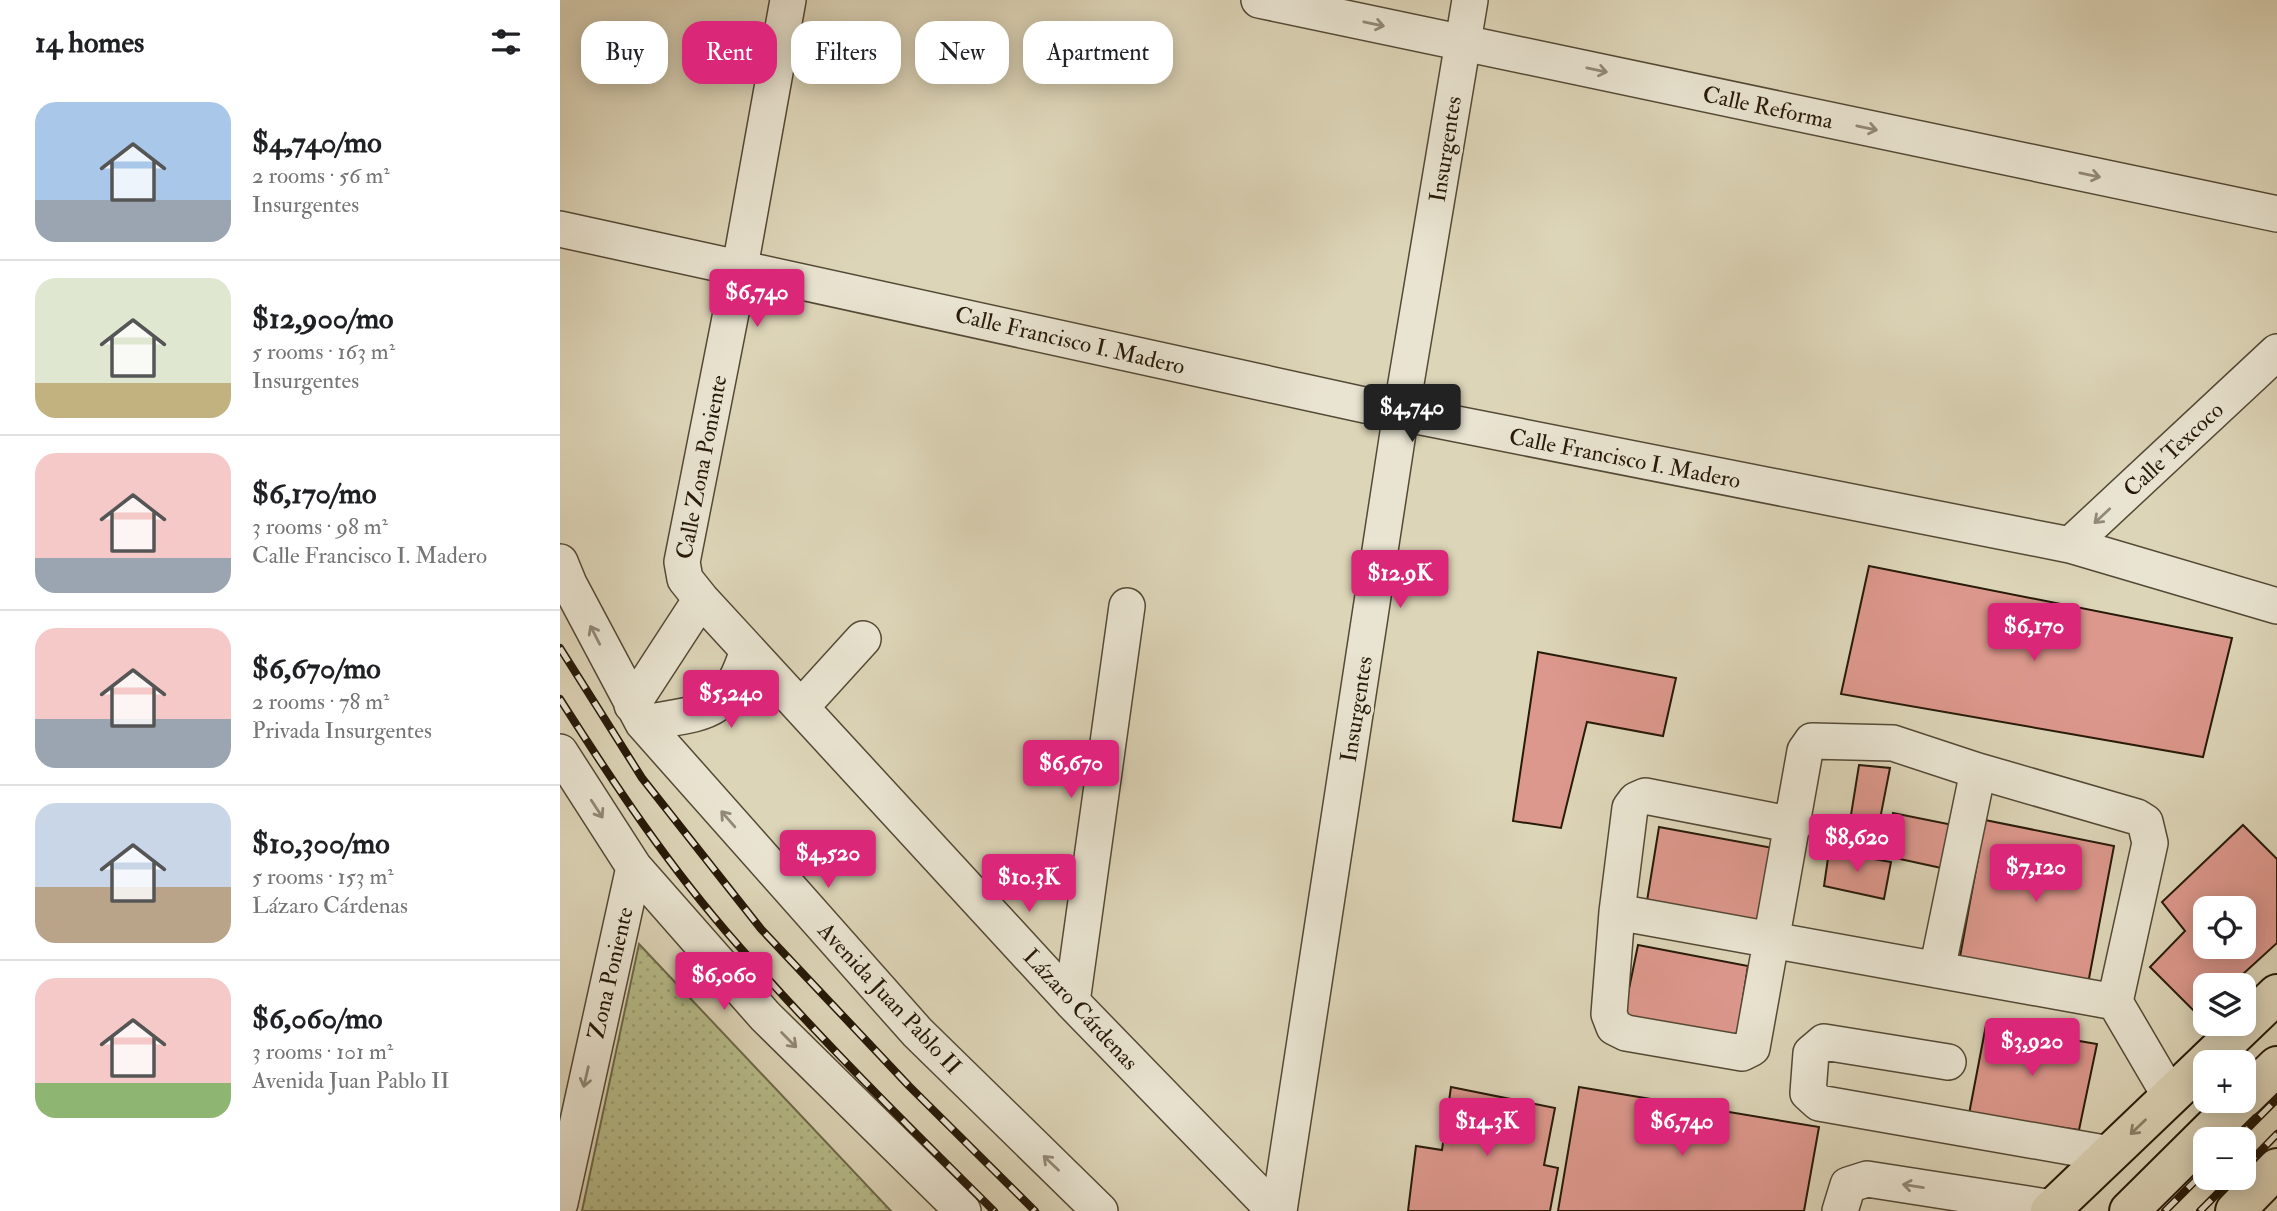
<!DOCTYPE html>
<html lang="en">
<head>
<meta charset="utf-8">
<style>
  body { margin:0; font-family:"IM FELL Double Pica",serif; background:#f6f6f6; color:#202124; height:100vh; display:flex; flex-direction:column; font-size:26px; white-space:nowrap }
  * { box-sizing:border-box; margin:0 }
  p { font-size:23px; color:#757577 }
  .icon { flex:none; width:38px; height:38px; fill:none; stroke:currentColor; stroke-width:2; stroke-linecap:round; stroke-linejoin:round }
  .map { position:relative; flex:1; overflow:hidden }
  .drawer { display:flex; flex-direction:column; background:#fff; width:560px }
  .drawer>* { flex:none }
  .hud { position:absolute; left:21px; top:21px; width:665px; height:63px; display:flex; gap:14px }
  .buttons { position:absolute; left:1633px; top:896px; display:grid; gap:14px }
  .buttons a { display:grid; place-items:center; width:63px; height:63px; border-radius:14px; background:#fff; box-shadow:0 4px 18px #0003; font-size:35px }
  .price { position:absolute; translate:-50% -60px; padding:0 16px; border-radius:7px; background:#db2777; color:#fff; font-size:23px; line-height:46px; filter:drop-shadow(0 2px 4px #0008) }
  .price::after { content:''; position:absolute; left:50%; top:42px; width:21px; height:16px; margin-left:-10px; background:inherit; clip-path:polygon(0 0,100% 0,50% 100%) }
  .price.selected { background:#222; color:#fff }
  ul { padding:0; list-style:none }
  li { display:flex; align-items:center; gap:21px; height:175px; padding:0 35px }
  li+li { border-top:2px solid #e0e0e0 }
  li span { display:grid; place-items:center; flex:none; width:196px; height:140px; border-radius:21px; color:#555 }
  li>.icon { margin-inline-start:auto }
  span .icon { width:84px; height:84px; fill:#fffc; stroke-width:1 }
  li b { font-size:30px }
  h2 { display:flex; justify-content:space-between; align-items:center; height:84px; padding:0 35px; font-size:30px }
  .chip { padding:0 24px; border-radius:21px; background:#fff; box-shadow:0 4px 18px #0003; font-size:24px; line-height:63px }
  .chip.selected { background:#db2777; color:#fff }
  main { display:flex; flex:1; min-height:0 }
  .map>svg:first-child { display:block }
</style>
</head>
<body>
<main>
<section class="drawer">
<h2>14 homes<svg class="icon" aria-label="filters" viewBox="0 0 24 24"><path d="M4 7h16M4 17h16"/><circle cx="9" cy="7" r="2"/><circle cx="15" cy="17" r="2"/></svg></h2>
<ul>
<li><span style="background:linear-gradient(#a9c7e8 70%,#9aa5b1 0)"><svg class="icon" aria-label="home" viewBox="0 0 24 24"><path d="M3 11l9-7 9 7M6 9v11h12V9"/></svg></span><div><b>$4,740/mo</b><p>2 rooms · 56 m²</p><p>Insurgentes</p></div></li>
<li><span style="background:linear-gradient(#dfe7d0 75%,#c2b280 0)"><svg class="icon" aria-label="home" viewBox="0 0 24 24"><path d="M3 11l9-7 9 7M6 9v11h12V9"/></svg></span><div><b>$12,900/mo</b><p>5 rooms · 163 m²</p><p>Insurgentes</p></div></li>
<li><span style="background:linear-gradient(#f6c9c9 75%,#9aa5b1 0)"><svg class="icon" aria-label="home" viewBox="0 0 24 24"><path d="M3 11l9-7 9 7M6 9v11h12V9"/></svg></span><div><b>$6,170/mo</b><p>3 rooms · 98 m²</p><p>Calle Francisco I. Madero</p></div></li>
<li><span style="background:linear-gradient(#f6c9c9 65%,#9aa5b1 0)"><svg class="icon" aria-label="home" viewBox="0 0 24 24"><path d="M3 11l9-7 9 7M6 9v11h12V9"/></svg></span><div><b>$6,670/mo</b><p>2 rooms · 78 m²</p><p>Privada Insurgentes</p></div></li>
<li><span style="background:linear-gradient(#c9d6e8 60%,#b9a48a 0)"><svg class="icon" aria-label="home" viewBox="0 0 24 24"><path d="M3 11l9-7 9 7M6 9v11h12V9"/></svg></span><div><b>$10,300/mo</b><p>5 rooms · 153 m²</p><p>Lázaro Cárdenas</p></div></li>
<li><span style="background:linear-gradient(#f6c9c9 75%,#8fb573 0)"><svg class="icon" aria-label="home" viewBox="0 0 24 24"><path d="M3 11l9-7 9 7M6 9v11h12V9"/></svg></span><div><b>$6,060/mo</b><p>3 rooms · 101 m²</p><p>Avenida Juan Pablo II</p></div></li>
</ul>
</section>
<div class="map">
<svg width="1717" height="1211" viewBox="0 0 1717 1211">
  <defs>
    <pattern id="grass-dots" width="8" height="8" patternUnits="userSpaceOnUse" patternTransform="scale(1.75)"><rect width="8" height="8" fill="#b7bc8a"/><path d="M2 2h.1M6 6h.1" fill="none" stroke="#9da176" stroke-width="1.8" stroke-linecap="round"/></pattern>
  </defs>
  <rect width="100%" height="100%" fill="#ddd5b8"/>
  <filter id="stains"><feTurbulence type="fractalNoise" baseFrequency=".00286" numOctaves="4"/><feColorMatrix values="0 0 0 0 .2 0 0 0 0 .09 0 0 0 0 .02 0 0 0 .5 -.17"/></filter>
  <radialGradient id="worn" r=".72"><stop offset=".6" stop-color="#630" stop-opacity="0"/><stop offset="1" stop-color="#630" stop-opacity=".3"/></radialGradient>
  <path fill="url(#grass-dots)" stroke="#6f6b4a" stroke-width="2" d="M 79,944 L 331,1211 L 22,1211 Z"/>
  <path fill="#dd988d" stroke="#271a09" stroke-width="2" fill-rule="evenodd" d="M 1309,566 L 1672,638 L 1643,757 L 1281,694 Z
    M 978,652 L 1116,678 L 1103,736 L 1027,722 L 1001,828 L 953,821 Z
    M 1299,765 L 1330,768 L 1314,850 L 1286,846 Z
    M 1333,813 L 1393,825 L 1386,869 L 1326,856 Z
    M 1425,820 L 1554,846 L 1527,989 L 1399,962 Z
    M 1683,825 L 1717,859 L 1717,943 L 1671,985 L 1645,985 L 1645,1009 L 1638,1015 L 1590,967 L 1625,931 L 1602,902 ZM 1645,908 L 1684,908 L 1684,947 L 1645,947 Z
    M 1099,827 L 1213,848 L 1200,922 L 1087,901 Z
    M 1269,851 L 1331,862 L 1324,899 L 1264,886 Z
    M 1078,945 L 1188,966 L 1176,1042 L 1062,1023 Z
    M 1426,1025 L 1537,1044 L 1519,1130 L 1409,1114 Z
    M 891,1087 L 995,1108 L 984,1165 L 998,1168 L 990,1211 L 848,1211 L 856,1146 L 882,1150 Z
    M 1019,1087 L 1259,1127 L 1244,1211 L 998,1211 Z"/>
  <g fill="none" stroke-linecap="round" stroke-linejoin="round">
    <g stroke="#544935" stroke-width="38">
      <path id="minor" d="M 228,0 L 180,267 L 122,562 L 125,579 L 141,599 L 512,1002 L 715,1211
        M 699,0 L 1717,214
        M 0,229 L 841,413 L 1510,545 L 1717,606
        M 1510,545 L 1717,352
        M 0,562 L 9,584 L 83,723 L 357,1032 L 540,1211
        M 72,705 L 141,599
        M 242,706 L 303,639
        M 83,723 C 146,712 167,717 188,650
        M 0,752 L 74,867 L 205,1016 L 403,1211
        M 1234,825 L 1085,796 L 1076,800 L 1070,808 L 1057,912 L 1049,1014 L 1054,1027 L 1066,1033 L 1182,1053 L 1192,1048 L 1245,751 L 1252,741 L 1333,743 L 1418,771
        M 1057,912 L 1555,1002
        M 1377,970 L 1418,771 L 1577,817 L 1585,822 L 1590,843 L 1555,1002 L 1610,1096
        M 512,1002 L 567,606
        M 1388,1062 L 1264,1042 L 1251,1053 L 1248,1093 L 1259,1103 L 1550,1154
        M 0,1203 L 74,867
        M 719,1211 L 841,413 L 910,0
        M 1280,1211 L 1288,1185 L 1307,1179 L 1493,1208"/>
    </g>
    <g stroke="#271a09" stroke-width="42">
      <path id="highway" d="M 1646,1062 L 1717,994
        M 1684,1098 L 1717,1066
        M 1490,1211 L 1645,1063
        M 1569,1211 L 1680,1101
        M 1675,1211 L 1717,1168"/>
    </g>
    <use href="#minor" stroke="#e9e4d1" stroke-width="35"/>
    <use href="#highway" stroke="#ddd5b8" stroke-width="38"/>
    <g stroke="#271a09" stroke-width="8">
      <path id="rail" d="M 0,648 L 82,778 L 201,929 L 349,1086 L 475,1211
        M 0,699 C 54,784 110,868 177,944 C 258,1037 346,1124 434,1211
        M 1677,1139 L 1717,1099
        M 1684,1168 L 1717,1134
        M 1605,1211 L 1645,1171
        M 1640,1211 L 1673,1178"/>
    </g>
    <use href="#rail" stroke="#e9e4d1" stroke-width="5" stroke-dasharray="16" stroke-linecap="butt"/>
  </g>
  <defs><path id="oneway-shaft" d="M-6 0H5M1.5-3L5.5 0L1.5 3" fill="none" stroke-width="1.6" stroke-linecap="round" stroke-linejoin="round" transform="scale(1.75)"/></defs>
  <g stroke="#928977">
    <use href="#oneway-shaft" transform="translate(814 24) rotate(12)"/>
    <use href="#oneway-shaft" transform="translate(1037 70) rotate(12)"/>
    <use href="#oneway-shaft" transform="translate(1307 128) rotate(12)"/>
    <use href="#oneway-shaft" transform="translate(1530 175) rotate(12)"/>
    <use href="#oneway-shaft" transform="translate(1542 516) rotate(137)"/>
    <use href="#oneway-shaft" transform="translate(35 635) rotate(-117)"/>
    <use href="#oneway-shaft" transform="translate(37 809) rotate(57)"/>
    <use href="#oneway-shaft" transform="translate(168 819) rotate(-131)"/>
    <use href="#oneway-shaft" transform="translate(229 1040) rotate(45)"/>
    <use href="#oneway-shaft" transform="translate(26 1077) rotate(103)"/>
    <use href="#oneway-shaft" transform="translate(491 1163) rotate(-136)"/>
    <use href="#oneway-shaft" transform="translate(1353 1186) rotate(-171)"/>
  </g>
  <use stroke="#8b8169" href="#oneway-shaft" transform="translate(1578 1127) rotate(136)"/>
  <g text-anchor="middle" stroke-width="6" stroke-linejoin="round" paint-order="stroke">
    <g font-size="23" fill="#271a09" stroke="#e9e4d1">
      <text transform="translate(1208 107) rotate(12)" y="8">Calle Reforma</text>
      <text transform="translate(885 149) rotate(-81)" y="8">Insurgentes</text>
      <text transform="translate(510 340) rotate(13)" y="8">Calle Francisco I. Madero</text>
      <text transform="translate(1613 449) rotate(-43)" y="8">Calle Texcoco</text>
      <text transform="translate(1065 458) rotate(11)" y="8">Calle Francisco I. Madero</text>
      <text transform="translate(141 467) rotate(-79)" y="8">Calle Zona Poniente</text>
      <text transform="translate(796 709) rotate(-81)" y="8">Insurgentes</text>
      <text transform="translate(50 973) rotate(-77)" y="8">Zona Poniente</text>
      <text transform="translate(330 998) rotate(47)" y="8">Avenida Juan Pablo II</text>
      <text transform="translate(521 1009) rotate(47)" y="8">Lázaro Cárdenas</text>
    </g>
  </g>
  <rect width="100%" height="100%" filter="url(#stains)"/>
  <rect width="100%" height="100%" fill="url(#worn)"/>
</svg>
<div class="buttons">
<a><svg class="icon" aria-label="locate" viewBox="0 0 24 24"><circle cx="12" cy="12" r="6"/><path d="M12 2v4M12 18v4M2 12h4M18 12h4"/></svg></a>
<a><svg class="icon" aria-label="layers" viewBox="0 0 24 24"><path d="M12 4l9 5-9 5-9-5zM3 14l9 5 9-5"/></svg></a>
<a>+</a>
<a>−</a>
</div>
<b class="price" style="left:197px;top:329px">$6,740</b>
<b class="price selected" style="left:852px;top:444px">$4,740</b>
<b class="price" style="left:840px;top:610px">$12.9K</b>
<b class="price" style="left:1474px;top:663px">$6,170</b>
<b class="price" style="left:171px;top:730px">$5,240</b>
<b class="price" style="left:511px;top:800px">$6,670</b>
<b class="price" style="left:1297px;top:874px">$8,620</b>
<b class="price" style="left:268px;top:890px">$4,520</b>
<b class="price" style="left:1476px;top:904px">$7,120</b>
<b class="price" style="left:469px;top:914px">$10.3K</b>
<b class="price" style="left:164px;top:1012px">$6,060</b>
<b class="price" style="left:1472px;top:1078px">$3,920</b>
<b class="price" style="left:927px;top:1158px">$14.3K</b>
<b class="price" style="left:1122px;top:1158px">$6,740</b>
<div class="hud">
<a class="chip">Buy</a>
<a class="chip selected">Rent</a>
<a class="chip">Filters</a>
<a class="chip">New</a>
<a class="chip">Apartment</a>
</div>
</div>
</main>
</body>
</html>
